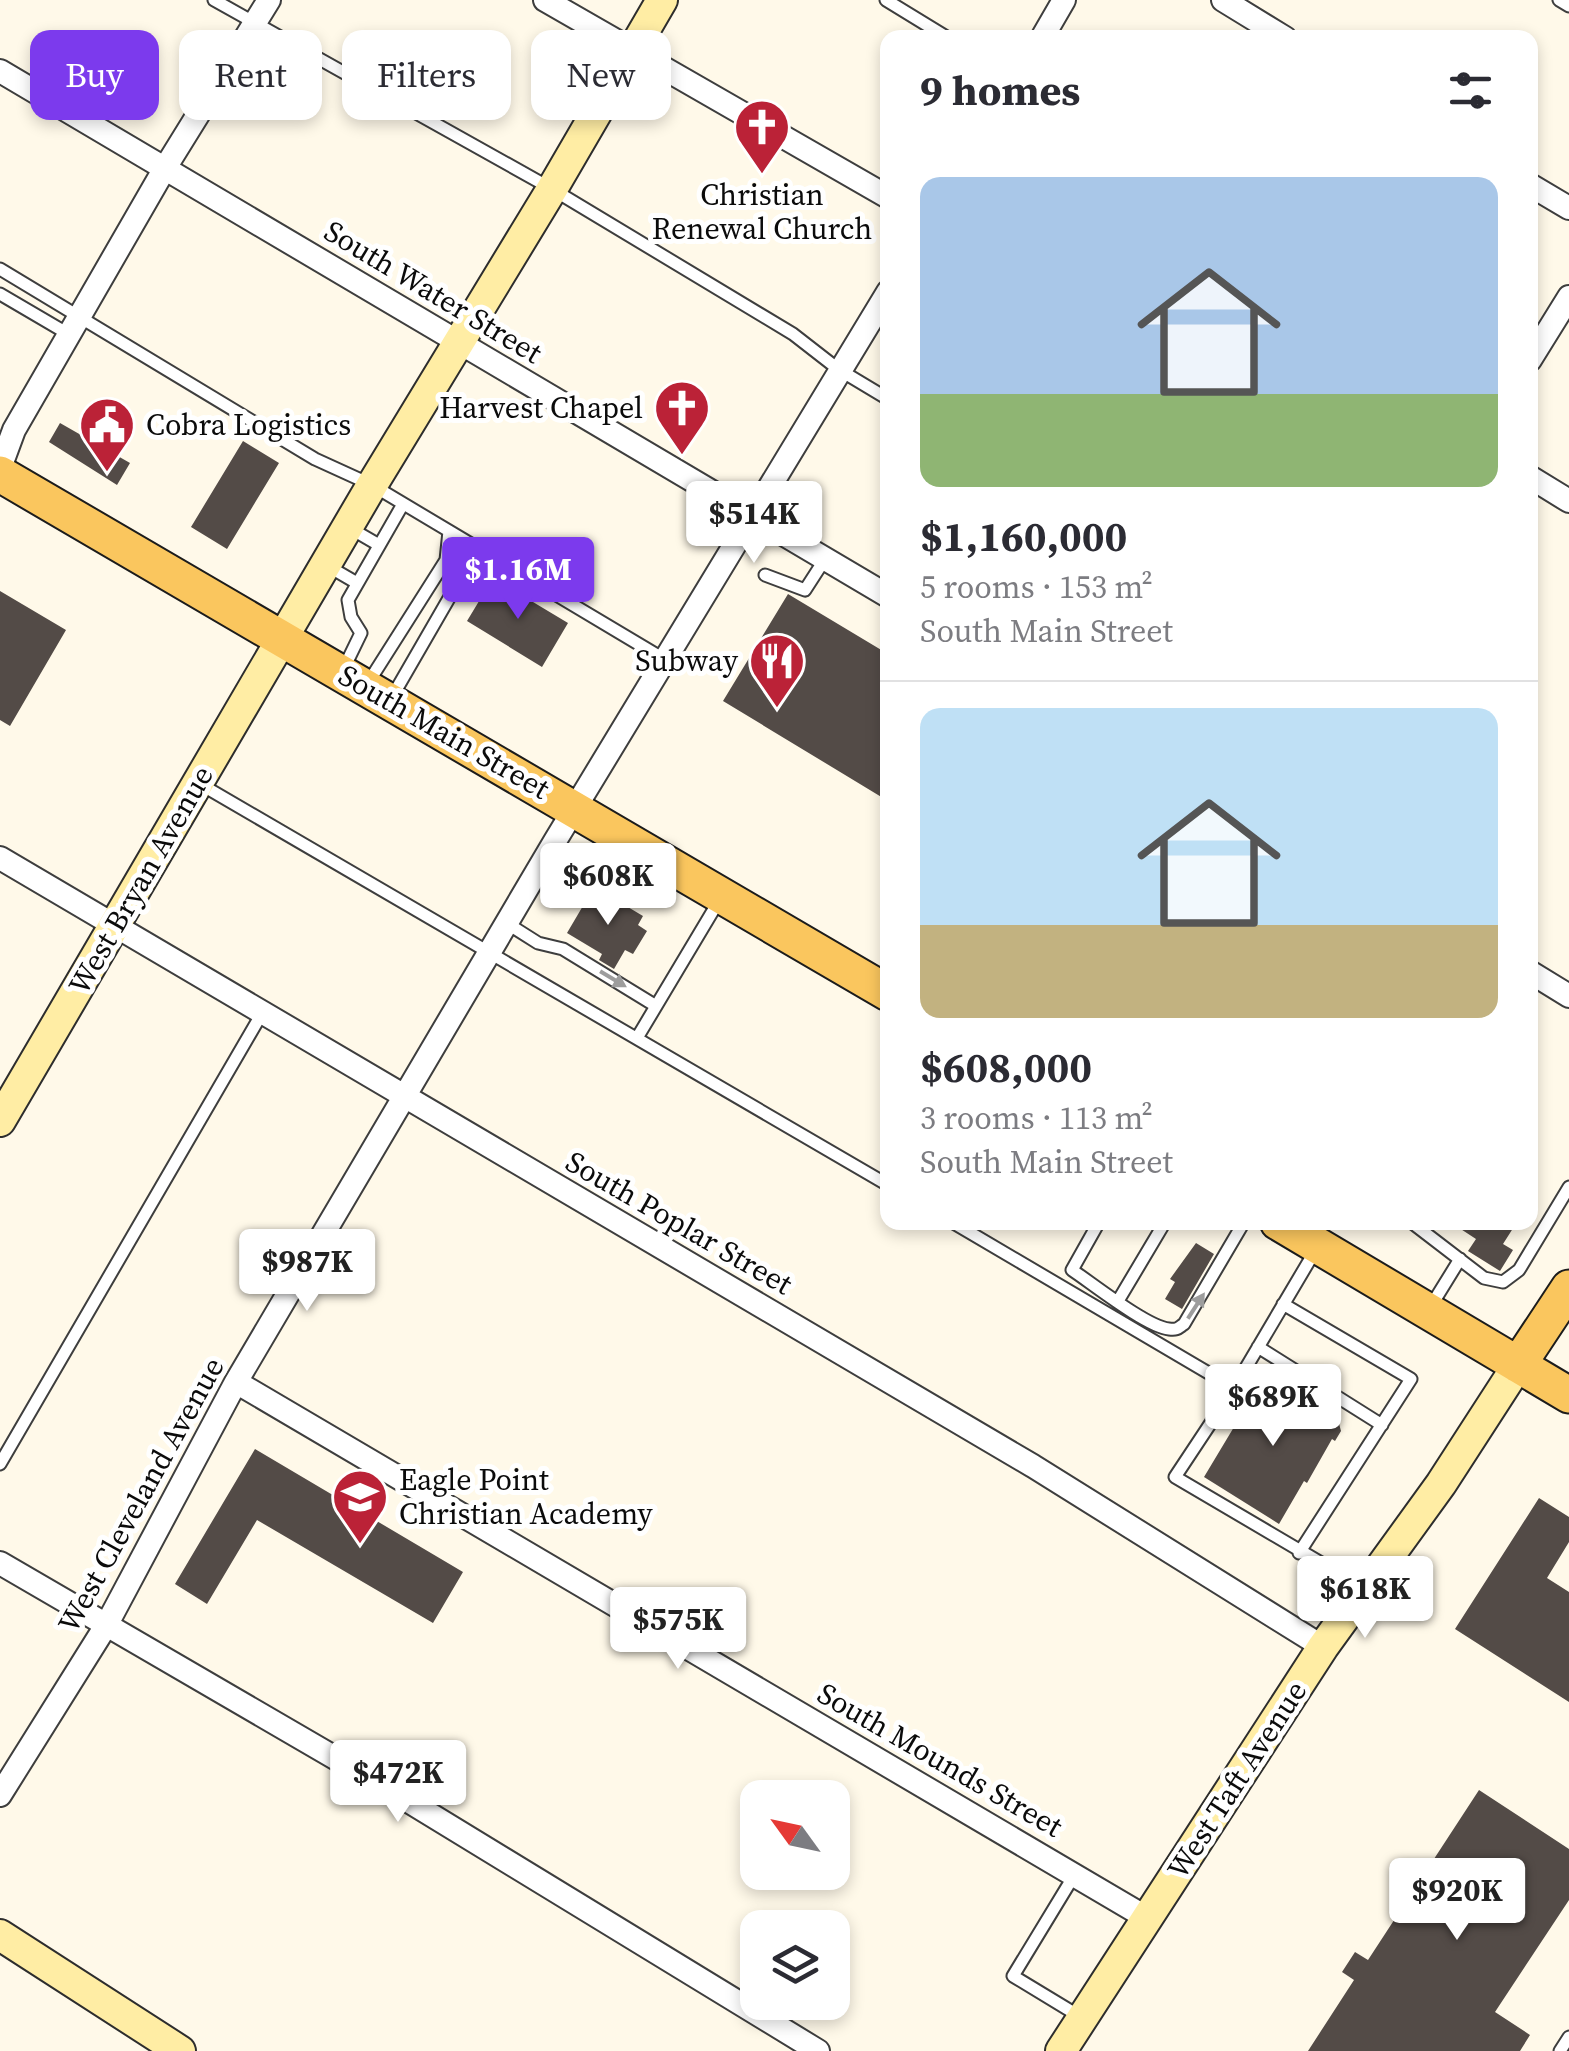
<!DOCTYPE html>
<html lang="en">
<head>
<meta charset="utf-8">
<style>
  body { margin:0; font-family:"Source Serif 4",serif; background:#f2f2f3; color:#2b2b33; height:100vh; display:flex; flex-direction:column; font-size:38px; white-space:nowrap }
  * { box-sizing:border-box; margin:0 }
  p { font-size:32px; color:#7c7c81 }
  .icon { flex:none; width:55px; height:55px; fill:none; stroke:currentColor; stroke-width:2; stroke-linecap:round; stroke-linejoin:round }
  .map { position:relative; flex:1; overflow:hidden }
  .drawer { position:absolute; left:880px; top:30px; width:658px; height:1200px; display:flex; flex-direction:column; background:#fff; border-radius:20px; box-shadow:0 5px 15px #0003 }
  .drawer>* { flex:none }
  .top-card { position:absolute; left:30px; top:30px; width:700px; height:90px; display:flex; gap:20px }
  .needle { width:65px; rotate:303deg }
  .fabs { position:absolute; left:740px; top:1780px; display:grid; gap:20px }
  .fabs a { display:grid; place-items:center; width:110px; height:110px; border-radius:20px; background:#fff; box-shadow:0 5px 15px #0003; font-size:50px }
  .price { position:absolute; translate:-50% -85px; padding:0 22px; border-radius:10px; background:#fff; color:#222; font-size:32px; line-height:65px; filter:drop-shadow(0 2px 5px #0008) }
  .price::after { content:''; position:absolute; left:50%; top:60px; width:30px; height:22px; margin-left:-15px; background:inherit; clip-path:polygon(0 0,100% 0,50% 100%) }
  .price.current { background:#7c3aed; color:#fff }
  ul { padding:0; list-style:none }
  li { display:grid; align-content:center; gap:20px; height:530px; padding:0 40px }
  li+li { border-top:2px solid #e1e1e2 }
  li span { display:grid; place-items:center; height:310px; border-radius:20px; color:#555 }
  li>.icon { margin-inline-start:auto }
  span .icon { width:180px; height:180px; fill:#fffc; stroke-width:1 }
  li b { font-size:42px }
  h2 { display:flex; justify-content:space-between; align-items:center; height:120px; padding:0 40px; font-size:42px }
  .pill { padding:0 35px; border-radius:20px; background:#fff; box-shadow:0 5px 15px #0003; font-size:35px; line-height:90px }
  .pill.current { background:#7c3aed; color:#fff }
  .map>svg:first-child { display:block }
</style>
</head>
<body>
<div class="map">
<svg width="1569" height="2051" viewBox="0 0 1569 2051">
  <rect width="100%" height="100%" fill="#fff9e9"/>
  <path fill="#534b47" d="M 60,423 L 130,463 L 117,485 L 49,442 Z
    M 243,441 L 279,463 L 227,549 L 191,527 Z
    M 493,578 L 568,623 L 542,667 L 467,621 Z
    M 0,591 L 66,630 L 10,726 L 0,720 Z
    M 788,594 L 888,654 L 888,801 L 723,701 Z
    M 606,894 L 643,916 L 638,925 L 647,931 L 633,954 L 625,950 L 614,969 L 599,960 L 602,954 L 567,933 L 587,899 Z
    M 1450,1222 L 1517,1222 L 1503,1244 L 1513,1250 L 1500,1271 L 1468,1251 L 1476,1239 Z
    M 1196,1243 L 1214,1254 L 1182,1309 L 1165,1299 L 1175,1282 L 1170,1279 Z
    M 1264,1377 L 1337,1416 L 1341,1431 L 1335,1441 L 1332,1439 L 1307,1483 L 1304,1481 L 1279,1524 L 1204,1477 Z
    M 255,1449 L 463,1572 L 433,1623 L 257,1520 L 207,1604 L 175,1584 Z
    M 1539,1498 L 1569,1517 L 1569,1542 L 1547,1578 L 1569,1592 L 1569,1702 L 1455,1629 Z
    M 1479,1790 L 1569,1849 L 1569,1900 L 1495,2012 L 1530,2035 L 1520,2051 L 1308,2051 L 1354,1980 L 1342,1972 L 1355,1952 L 1368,1960 Z"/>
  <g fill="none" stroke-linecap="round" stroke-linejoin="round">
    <g stroke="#3e3e3e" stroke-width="15">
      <path id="lane" d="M 214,0 L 552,189 L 793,334 L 838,369 L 888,399
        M 886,0 L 948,38
        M 1559,0 L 1569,6
        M 0,269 L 315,459 L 372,485 L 667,661
        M 0,294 L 70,335
        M 348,527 L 379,545
        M 326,565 L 357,583
        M 765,575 L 805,590 L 825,559
        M 344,668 L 361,633 L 351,617 L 348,600 L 403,504
        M 368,683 L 446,560 L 449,531
        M 392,697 L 478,548
        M 200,784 L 888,1185
        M 508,924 L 538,943 L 563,949 L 656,1006
        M 637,1038 L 720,899
        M 952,1222 L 1234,1388
        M 1099,1222 L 1072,1270 C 1093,1284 1147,1327 1169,1329 C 1178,1330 1178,1328 1184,1324 L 1244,1222
        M 1411,1222 L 1484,1278 L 1503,1282 L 1519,1270 L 1569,1187
        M 1315,1251 L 1234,1388 L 1175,1477 L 1362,1587
        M 1118,1301 L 1165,1222
        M 1283,1304 L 1411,1379 L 1299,1553
        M 1431,1306 L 1460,1259
        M 1258,1347 L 1382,1425
        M 0,1464 L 261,1015
        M 1075,1874 L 1013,1976 L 1079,2016
        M 1560,2051 L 1569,2037"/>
    </g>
    <g stroke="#3e3e3e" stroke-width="26">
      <path id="street" d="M 545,0 L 888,197
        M 1223,0 L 1285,38
        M 1042,38 L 1064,0
        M 0,71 L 888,596
        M 1530,185 L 1569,208
        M 1530,360 L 1569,297
        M 0,468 L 14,430 L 165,168 L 269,0
        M 1530,477 L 1569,501
        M 0,858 L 1033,1466 L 1323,1647
        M 1530,972 L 1569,996
        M 236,1382 L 1147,1918
        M 0,1563 L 392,1791 L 818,2051
        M 0,1795 L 107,1624 L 236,1382 L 555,841 L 888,292"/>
    </g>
    <g stroke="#2d2d2d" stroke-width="34">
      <path id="secondary" d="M 0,1121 L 372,485 L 552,189 L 662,0
        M 0,1935 L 180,2051
        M 1061,2051 L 1323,1647 L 1441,1484 L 1518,1365"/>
    </g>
    <g stroke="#1c1c1c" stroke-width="39">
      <path id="primary" d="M 0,474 L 888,993
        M 1278,1222 L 1569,1395
        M 1518,1365 L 1569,1288"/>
    </g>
    <use href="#lane" stroke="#fff" stroke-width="11"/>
    <use href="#street" stroke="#fff" stroke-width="22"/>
    <use href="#secondary" stroke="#ffeda4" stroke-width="30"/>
    <use href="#primary" stroke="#fac65e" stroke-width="35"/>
  </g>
  <defs><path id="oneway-solid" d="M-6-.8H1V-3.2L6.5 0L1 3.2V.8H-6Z" transform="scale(2.5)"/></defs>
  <g fill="#9d9d9d">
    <use href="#oneway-solid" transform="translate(613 979) rotate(31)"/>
    <use href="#oneway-solid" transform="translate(1196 1306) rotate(-57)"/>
  </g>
  <defs>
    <g id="church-pin" transform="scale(2.875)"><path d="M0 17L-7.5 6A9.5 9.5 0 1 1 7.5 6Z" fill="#bb2237" stroke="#fff"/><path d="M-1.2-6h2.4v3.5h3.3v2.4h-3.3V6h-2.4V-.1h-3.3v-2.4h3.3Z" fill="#fff"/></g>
    <g id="civic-pin" transform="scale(2.875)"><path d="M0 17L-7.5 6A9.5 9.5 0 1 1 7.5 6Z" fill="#bb2237" stroke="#fff"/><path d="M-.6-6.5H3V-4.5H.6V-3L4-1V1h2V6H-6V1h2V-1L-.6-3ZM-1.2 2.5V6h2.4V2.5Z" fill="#fff"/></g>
    <g id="restaurant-pin" transform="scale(2.875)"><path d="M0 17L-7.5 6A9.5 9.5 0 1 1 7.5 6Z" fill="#bb2237" stroke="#fff"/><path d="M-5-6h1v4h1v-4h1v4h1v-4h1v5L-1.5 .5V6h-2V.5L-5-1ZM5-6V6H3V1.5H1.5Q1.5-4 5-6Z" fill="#fff"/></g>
    <g id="school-pin" transform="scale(2.875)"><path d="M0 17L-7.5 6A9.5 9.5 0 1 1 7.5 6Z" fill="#bb2237" stroke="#fff"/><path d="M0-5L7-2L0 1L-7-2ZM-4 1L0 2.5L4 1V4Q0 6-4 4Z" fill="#fff"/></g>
  </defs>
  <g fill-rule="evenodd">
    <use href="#church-pin" x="762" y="127"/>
    <use href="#church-pin" x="682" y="408"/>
    <use href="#civic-pin" x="107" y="425"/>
    <use href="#restaurant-pin" x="777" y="661"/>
    <use href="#school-pin" x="360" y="1497"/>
  </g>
  <g text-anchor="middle" stroke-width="10" stroke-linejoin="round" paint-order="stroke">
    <g font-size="30" fill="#0b0b0b" stroke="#fff" text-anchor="end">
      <text x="762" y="205" text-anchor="middle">Christian<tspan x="762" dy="34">Renewal Church</tspan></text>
      <text x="643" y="418">Harvest Chapel</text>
      <text x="146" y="435" text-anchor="start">Cobra Logistics</text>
      <text x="738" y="671">Subway</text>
      <text x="399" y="1490" text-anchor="start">Eagle Point<tspan x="399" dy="34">Christian Academy</tspan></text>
    </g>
    <g font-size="30" fill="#0b0b0b" stroke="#fff">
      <text transform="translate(433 292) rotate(31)" y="10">South Water Street</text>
      <text transform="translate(444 732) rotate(30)" y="10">South Main Street</text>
      <text transform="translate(141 880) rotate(-60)" y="10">West Bryan Avenue</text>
      <text transform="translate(679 1223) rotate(30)" y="10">South Poplar Street</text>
      <text transform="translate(141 1495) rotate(-61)" y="10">West Cleveland Avenue</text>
      <text transform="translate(940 1760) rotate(30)" y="10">South Mounds Street</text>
      <text transform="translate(1237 1780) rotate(-57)" y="10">West Taft Avenue</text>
    </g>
  </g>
</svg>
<div class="fabs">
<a><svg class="needle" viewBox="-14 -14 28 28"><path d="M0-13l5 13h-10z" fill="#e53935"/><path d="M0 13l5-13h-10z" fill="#7c7c81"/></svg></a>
<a><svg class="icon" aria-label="layers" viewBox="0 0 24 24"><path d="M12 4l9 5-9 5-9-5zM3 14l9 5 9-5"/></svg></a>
</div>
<b class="price" style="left:754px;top:566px">$514K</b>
<b class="price current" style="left:518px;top:622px">$1.16M</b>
<b class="price" style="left:608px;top:928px">$608K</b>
<b class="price" style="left:307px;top:1314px">$987K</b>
<b class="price" style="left:1273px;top:1449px">$689K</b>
<b class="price" style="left:1365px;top:1641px">$618K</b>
<b class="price" style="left:678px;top:1672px">$575K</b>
<b class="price" style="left:398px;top:1825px">$472K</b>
<b class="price" style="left:1457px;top:1943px">$920K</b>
<div class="top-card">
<a class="pill current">Buy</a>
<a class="pill">Rent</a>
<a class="pill">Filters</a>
<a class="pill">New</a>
</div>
<section class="drawer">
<h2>9 homes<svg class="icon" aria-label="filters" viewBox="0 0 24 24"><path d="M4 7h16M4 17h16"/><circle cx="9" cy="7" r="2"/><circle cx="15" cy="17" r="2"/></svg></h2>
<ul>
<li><span style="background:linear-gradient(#a9c7e8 70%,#8fb573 0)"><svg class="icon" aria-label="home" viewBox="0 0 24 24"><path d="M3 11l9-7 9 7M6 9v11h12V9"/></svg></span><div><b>$1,160,000</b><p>5 rooms · 153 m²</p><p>South Main Street</p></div></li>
<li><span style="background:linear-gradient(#bfe0f5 70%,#c2b280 0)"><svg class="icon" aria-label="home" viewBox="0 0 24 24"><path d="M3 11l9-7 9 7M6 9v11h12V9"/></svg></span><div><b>$608,000</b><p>3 rooms · 113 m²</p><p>South Main Street</p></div></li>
</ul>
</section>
</div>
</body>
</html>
